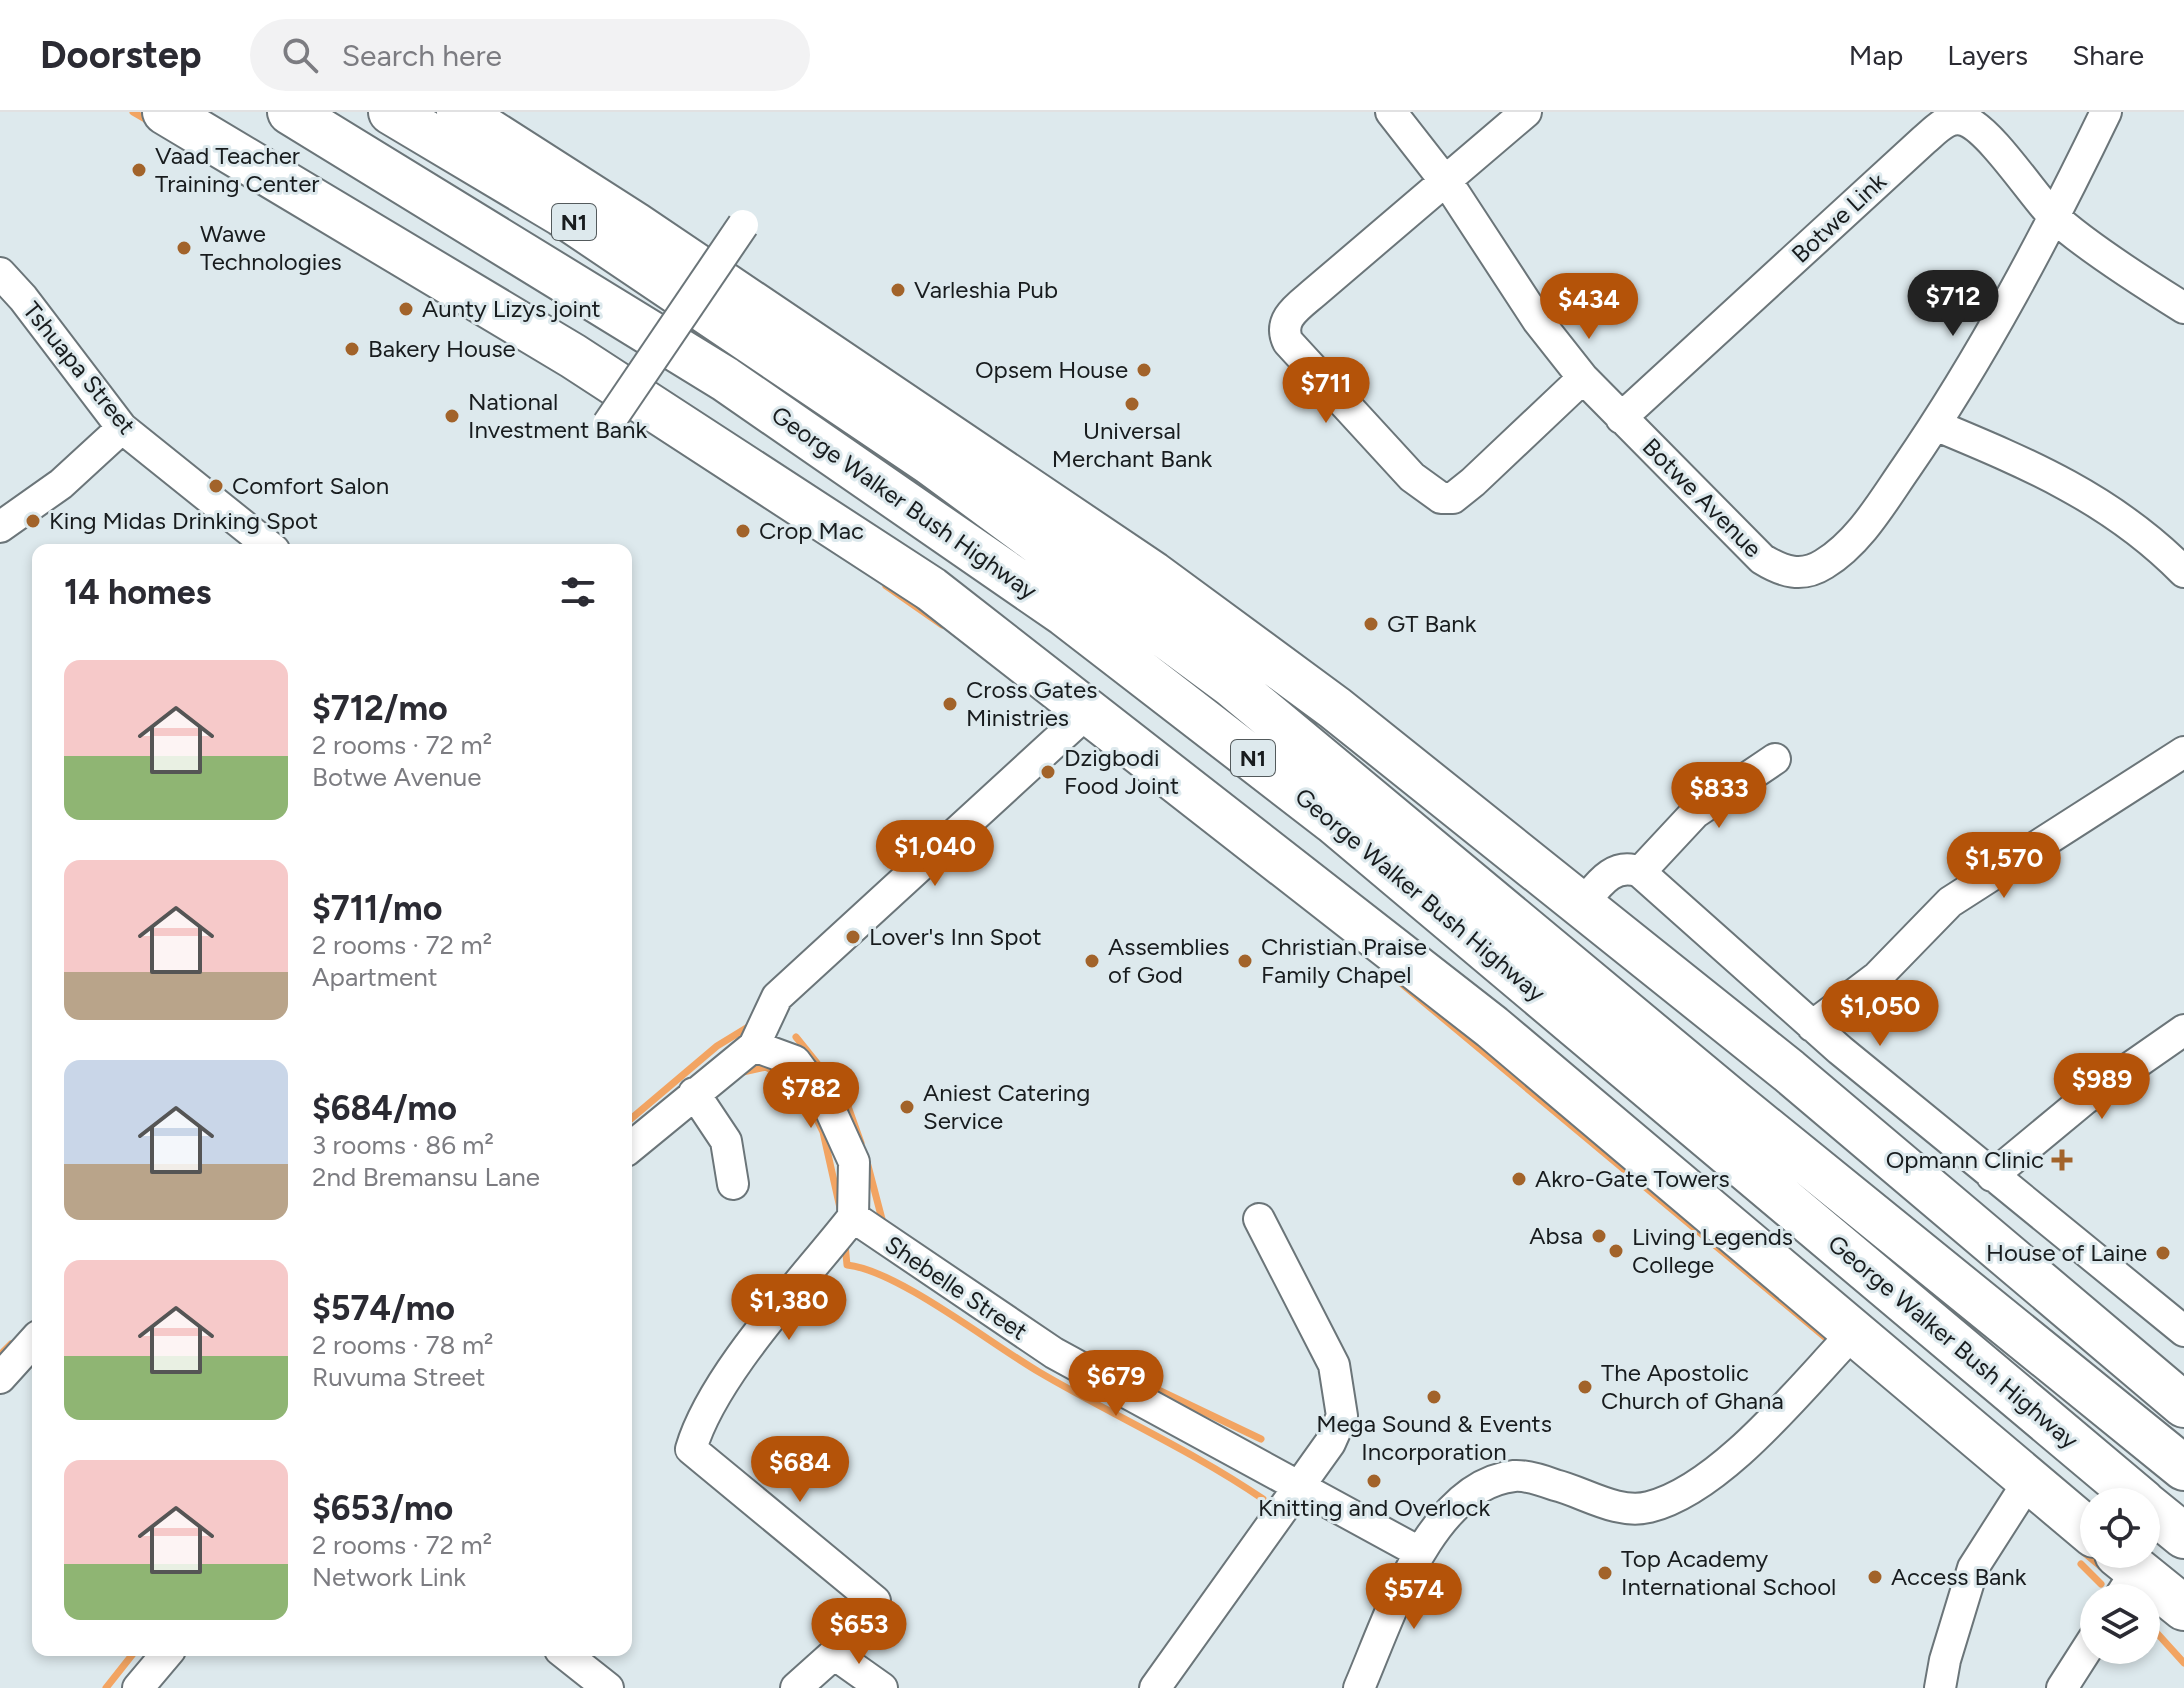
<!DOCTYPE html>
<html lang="en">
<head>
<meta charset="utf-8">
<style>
  body { margin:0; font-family:Figtree,sans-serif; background:#f2f2f3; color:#2b2b33; height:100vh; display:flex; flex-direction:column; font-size:30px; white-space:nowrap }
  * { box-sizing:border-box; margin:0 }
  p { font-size:26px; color:#7c7c81 }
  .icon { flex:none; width:44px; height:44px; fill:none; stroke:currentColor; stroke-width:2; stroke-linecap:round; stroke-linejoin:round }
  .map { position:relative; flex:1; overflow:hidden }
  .panel { position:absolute; left:32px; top:432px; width:600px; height:1112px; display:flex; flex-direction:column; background:#fff; border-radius:16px; box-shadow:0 4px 12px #0003 }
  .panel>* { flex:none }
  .tools { position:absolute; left:2080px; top:1376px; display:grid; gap:16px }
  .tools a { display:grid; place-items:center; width:80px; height:80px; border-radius:50%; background:#fff; box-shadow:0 4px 12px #0003; font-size:40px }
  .price { position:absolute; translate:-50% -68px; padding:0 18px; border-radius:28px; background:#b45309; color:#fff; font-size:26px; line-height:52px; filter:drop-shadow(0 2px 4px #0008) }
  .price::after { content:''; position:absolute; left:50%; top:48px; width:24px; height:18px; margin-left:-12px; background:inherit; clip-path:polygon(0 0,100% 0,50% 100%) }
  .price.active { background:#222; color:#fff }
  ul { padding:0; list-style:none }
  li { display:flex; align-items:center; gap:24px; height:200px; padding:0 32px }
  li span { display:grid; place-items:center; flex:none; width:224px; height:160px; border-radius:16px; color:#555 }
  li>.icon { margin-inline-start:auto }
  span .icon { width:96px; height:96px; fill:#fffc; stroke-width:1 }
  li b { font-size:34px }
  h2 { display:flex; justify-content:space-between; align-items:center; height:96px; padding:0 32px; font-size:34px }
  header { display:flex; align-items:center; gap:48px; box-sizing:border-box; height:112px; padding:0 40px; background:#fff; border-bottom:2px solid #e1e1e2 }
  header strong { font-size:38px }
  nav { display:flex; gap:44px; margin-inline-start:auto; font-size:28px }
  .search { width:560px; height:72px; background:#f2f2f3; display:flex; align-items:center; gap:20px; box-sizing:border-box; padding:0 28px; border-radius:44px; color:#7c7c81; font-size:30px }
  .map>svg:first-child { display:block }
</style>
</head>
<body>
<header>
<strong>Doorstep</strong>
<div class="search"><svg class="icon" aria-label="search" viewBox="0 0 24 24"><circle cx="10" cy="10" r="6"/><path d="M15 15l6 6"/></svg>Search here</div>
<nav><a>Map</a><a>Layers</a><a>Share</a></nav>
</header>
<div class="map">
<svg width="2184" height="1576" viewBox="0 0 2184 1576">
  <rect width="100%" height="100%" fill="#dde9ed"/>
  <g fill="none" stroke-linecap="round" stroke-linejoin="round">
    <path stroke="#f2a462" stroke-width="7" d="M 133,0 L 152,11
      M 886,474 L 942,513
      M 1402,872 L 1832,1231
      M 796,925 L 845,986 L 861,1031
      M 743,960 L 766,955 L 796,973
      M 808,989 L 823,1020 L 840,1096
      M 626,1011 L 717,934 L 753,912
      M 867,1050 L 883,1111
      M 845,1132 L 847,1153 C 897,1158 991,1232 1039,1260 C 1112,1303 1193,1339 1263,1387
      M 0,1243 L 11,1232
      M 1104,1252 L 1261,1327
      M 2081,1438 L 2105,1458
      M 2081,1452 L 2101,1472
      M 2146,1509 L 2184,1551
      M 106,1576 L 136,1538"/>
    <g stroke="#6b7579" stroke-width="34">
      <path id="minor" d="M 1391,0 L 1455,82 L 1538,209 L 1583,266 L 1762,447 C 1783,460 1802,466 1824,452 C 1860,430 1883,389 1906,356 C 1983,244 2047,122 2106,0
        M 1526,0 L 1315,180 C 1299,194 1277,207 1288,230 L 1412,365 L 1441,386 L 1453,386 L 1473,370 L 1583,266
        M 0,161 L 23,186 L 122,316 L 274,438
        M 1621,306 L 1924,28 C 1936,18 1949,2 1966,9 C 1991,19 2032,82 2053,104 C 2084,133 2147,173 2184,196
        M 1935,313 C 2029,352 2112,387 2184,460
        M 0,415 L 61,372 L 122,316
        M 1640,760 L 1695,701 L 1775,647
        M 1581,794 C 1597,775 1612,749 1640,760 L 1840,938 L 2184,1219
        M 1812,914 L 1877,865 L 1950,790 L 2184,640
        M 754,934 L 795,949 L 829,995 L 854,1050 L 853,1105
        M 694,981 L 726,1029 L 733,1072
        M 626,1039 L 754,934 L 777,885 L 1089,599
        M 1992,1064 L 2085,987 L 2184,918
        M 853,1105 L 1054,1241 L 1419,1440
        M 0,1266 L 38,1224
        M 2119,1486 L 2137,1458
        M 560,1538 L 608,1576
        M 834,1542 L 882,1576
        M 138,1576 L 170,1538
        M 796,1576 L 834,1542 L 875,1489 L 691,1337 C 713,1262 803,1169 853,1105
        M 1155,1576 L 1330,1331 L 1342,1304 L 1334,1253 L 1259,1107
        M 1359,1576 C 1388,1510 1429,1373 1514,1364 C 1525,1363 1544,1369 1555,1373 C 1584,1380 1617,1403 1649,1395 C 1722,1377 1803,1273 1855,1219
        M 1940,1576 L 1945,1548 L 1973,1456 L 2028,1370
        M 2062,1576 L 2094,1526"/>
    </g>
    <g stroke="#6b7579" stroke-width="48">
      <path id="highway" d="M 165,0 L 573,244 L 931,477 L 1492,915 L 2094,1423
        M 290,0 L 725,267 L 1065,502 L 1333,709 L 2143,1390
        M 391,0 L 562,102 L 931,351 L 1232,573 L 1734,991 L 2184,1356
        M 459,0 L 634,112 L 1153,462 L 1335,596 L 1789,959 L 2184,1293
        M 2146,1393 L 2184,1424
        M 2117,1442 L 2184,1496"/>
    </g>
    <use href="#minor" stroke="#fff" stroke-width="30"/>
    <use href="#highway" stroke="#fff" stroke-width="44"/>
    <g stroke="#6b7579" stroke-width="34" stroke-linecap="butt">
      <path id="minor-bridge" d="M 608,312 L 743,113"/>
    </g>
    <use href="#minor-bridge" stroke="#fff" stroke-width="30"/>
  </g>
  <g fill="#a2632a" stroke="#dde9ed" stroke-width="3">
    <circle cx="139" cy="58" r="8"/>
    <circle cx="184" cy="136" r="8"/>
    <circle cx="898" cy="178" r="8"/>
    <circle cx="406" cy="197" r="8"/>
    <circle cx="352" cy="237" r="8"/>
    <circle cx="1144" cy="258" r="8"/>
    <circle cx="1132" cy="292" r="8"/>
    <circle cx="452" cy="304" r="8"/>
    <circle cx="216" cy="374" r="8"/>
    <circle cx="33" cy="409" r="8"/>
    <circle cx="743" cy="419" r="8"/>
    <circle cx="1371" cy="512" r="8"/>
    <circle cx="950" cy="592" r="8"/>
    <circle cx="1048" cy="660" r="8"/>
    <circle cx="853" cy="825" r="8"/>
    <circle cx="1092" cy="849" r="8"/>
    <circle cx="1245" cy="849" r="8"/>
    <circle cx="907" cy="995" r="8"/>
    <path d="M2058 1036h8v8h8v8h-8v8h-8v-8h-8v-8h8z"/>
    <circle cx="1519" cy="1067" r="8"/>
    <circle cx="1599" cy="1124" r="8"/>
    <circle cx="1616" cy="1139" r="8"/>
    <circle cx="2163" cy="1141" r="8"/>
    <circle cx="1585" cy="1275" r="8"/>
    <circle cx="1434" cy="1285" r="8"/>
    <circle cx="1374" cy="1369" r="8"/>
    <circle cx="1605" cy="1461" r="8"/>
    <circle cx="1875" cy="1465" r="8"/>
  </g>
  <g text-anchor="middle" stroke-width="6" stroke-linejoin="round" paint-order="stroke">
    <g fill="#dde9ed" stroke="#535a5c" stroke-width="2">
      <rect x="552" y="92" width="44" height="36" rx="6"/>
      <rect x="1231" y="628" width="44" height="36" rx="6"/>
    </g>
    <g font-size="22" font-weight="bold" fill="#181c1e">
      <text x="574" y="118">N1</text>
      <text x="1253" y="654">N1</text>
    </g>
    <g font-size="24" fill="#181c1e" stroke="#dde9ed" text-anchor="start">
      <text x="155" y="52">Vaad Teacher<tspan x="155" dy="28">Training Center</tspan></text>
      <text x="200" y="130">Wawe<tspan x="200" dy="28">Technologies</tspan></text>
      <text x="914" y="186">Varleshia Pub</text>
      <text x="422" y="205">Aunty Lizys joint</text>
      <text x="368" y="245">Bakery House</text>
      <text x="1128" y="266" text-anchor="end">Opsem House</text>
      <text x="468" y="298">National<tspan x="468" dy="28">Investment Bank</tspan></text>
      <text x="1132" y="327" text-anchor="middle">Universal<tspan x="1132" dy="28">Merchant Bank</tspan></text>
      <text x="232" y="382">Comfort Salon</text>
      <text x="49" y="417">King Midas Drinking Spot</text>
      <text x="759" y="427">Crop Mac</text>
      <text x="1387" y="520">GT Bank</text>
      <text x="966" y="586">Cross Gates<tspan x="966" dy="28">Ministries</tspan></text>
      <text x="1064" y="654">Dzigbodi<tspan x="1064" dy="28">Food Joint</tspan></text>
      <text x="869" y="833">Lover's Inn Spot</text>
      <text x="1108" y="843">Assemblies<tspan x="1108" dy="28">of God</tspan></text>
      <text x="1261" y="843">Christian Praise<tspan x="1261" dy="28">Family Chapel</tspan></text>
      <text x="923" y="989">Aniest Catering<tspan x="923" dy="28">Service</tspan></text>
      <text x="2044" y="1056" text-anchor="end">Opmann Clinic</text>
      <text x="1535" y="1075">Akro-Gate Towers</text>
      <text x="1583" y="1132" text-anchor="end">Absa</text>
      <text x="1632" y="1133">Living Legends<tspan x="1632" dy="28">College</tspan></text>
      <text x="2147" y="1149" text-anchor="end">House of Laine</text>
      <text x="1601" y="1269">The Apostolic<tspan x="1601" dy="28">Church of Ghana</tspan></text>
      <text x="1434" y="1320" text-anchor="middle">Mega Sound &amp; Events<tspan x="1434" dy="28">Incorporation</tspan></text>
      <text x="1374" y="1404" text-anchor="middle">Knitting and Overlock</text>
      <text x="1621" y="1455">Top Academy<tspan x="1621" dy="28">International School</tspan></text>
      <text x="1891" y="1473">Access Bank</text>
    </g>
    <g font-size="24" fill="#181c1e" stroke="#dde9ed">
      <text transform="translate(1839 106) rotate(-43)" y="8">Botwe Link</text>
      <text transform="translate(79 256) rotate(51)" y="8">Tshuapa Street</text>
      <text transform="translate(1702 386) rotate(45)" y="8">Botwe Avenue</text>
      <text transform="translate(904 391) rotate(35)" y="8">George Walker Bush Highway</text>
      <text transform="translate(1420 783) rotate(40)" y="8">George Walker Bush Highway</text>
      <text transform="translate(956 1176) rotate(34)" y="8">Shebelle Street</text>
      <text transform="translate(1953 1230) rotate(40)" y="8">George Walker Bush Highway</text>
    </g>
  </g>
</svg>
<div class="tools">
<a><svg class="icon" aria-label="locate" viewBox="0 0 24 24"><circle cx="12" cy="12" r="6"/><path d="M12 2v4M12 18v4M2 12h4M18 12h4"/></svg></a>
<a><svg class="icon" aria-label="layers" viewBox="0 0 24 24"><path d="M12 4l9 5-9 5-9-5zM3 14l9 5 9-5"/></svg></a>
</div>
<b class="price active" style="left:1953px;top:226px">$712</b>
<b class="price" style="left:1589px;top:229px">$434</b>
<b class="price" style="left:1326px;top:313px">$711</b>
<b class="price" style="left:1719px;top:718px">$833</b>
<b class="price" style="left:935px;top:776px">$1,040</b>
<b class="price" style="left:2004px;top:788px">$1,570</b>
<b class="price" style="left:1880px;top:936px">$1,050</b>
<b class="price" style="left:2102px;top:1009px">$989</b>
<b class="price" style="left:811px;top:1018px">$782</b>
<b class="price" style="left:789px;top:1230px">$1,380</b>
<b class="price" style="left:1116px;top:1306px">$679</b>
<b class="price" style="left:800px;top:1392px">$684</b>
<b class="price" style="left:1414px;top:1519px">$574</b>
<b class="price" style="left:859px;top:1554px">$653</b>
<section class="panel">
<h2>14 homes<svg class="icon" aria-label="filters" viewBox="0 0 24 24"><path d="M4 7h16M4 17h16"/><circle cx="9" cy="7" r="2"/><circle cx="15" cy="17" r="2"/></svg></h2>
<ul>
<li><span style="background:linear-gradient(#f6c9c9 60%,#8fb573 0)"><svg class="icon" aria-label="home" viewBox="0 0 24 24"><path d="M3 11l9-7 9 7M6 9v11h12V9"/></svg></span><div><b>$712/mo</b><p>2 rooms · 72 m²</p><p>Botwe Avenue</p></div></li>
<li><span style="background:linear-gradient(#f6c9c9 70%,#b9a48a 0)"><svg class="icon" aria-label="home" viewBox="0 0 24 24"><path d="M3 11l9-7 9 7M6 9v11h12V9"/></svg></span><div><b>$711/mo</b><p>2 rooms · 72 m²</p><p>Apartment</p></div></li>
<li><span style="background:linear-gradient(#c9d6e8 65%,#b9a48a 0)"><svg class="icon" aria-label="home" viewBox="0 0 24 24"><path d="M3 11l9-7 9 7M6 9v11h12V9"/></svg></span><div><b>$684/mo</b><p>3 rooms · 86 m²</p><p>2nd Bremansu Lane</p></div></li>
<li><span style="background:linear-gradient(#f6c9c9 60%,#8fb573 0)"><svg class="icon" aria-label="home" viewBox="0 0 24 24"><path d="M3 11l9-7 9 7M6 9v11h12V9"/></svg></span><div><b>$574/mo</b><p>2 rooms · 78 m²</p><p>Ruvuma Street</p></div></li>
<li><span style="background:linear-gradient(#f6c9c9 65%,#8fb573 0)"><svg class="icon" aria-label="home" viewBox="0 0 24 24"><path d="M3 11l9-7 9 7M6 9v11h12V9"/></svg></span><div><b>$653/mo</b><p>2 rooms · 72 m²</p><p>Network Link</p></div></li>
</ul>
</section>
</div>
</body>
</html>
